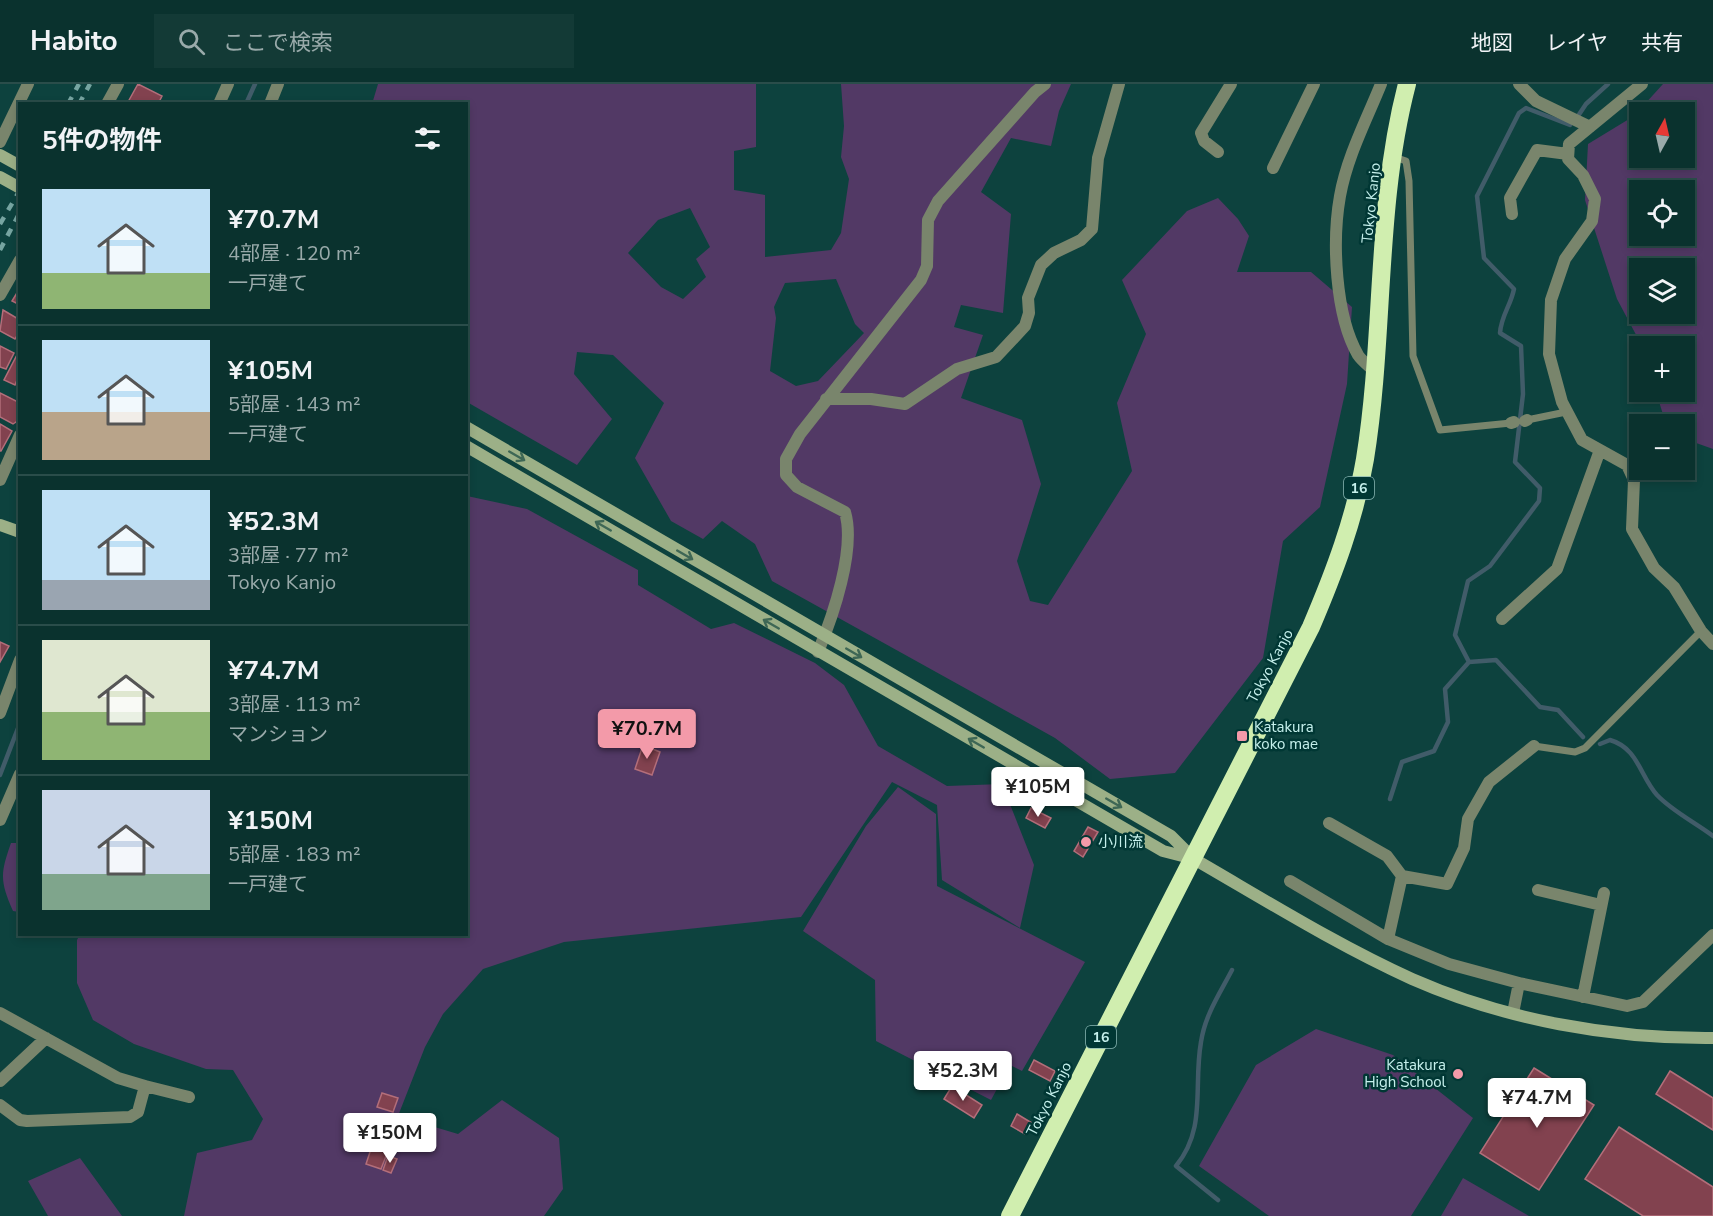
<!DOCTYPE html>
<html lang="ja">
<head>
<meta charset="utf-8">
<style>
  body { margin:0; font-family:"Nunito Sans","Noto Sans JP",sans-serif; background:#133a36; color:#f1f3f6; height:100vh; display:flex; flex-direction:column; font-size:22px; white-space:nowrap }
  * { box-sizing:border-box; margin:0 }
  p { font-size:20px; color:#9aa }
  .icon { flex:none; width:33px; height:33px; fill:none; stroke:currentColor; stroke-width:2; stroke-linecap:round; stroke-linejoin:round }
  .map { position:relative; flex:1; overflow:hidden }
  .sheet { position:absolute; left:18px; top:18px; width:450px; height:834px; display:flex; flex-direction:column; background:#0a322e; border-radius:0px; box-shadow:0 3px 9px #0003,0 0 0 2px #2a4d4a }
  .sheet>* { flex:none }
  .needle { width:39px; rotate:8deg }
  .tools { position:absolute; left:1629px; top:18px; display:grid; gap:12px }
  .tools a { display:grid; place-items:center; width:66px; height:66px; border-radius:0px; background:#0a322e; box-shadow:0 3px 9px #0003,0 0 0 2px #2a4d4a; font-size:30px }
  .price { position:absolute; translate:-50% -51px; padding:0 14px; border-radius:6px; background:#fff; color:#222; font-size:20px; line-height:39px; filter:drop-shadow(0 2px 3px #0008) }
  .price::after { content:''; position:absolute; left:50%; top:36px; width:18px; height:14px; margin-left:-9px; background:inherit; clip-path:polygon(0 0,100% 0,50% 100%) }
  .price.selected { background:#f39aa9; color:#111 }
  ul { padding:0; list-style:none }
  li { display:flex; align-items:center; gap:18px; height:150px; padding:0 24px }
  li+li { border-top:2px solid #2a4d4a }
  li span { display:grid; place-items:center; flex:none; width:168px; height:120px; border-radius:0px; color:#555 }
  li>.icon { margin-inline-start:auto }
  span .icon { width:72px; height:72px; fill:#fffc; stroke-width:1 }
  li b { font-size:26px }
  h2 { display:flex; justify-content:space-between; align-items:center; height:72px; padding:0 24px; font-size:26px }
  header { display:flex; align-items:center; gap:36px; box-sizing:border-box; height:84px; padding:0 30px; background:#0a322e; border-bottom:2px solid #2a4d4a }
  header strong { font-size:28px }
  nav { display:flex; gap:33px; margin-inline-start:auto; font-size:21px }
  .search { width:420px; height:54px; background:#133a36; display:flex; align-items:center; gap:15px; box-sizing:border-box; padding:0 21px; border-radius:0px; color:#9aa; font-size:22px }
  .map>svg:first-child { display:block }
</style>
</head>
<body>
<header>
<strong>Habito</strong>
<div class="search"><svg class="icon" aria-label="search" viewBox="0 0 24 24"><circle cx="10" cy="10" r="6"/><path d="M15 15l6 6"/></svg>ここで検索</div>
<nav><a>地図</a><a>レイヤ</a><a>共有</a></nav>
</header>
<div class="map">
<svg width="1713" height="1132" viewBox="0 0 1713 1132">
  <rect width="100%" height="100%" fill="#0d423e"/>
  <path fill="#523965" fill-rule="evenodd" d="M 378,0 L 756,0 L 756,63 L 734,67 L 734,106 L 765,111 L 765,173 L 831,166 L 841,149 L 849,95 L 841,73 L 844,42 L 841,0 L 1071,0 L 1059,27 L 1051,62 L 1011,54 L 981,108 L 1011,130 L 1003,229 L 961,221 L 954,243 L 983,251 L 961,314 L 1022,336 L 1041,400 L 1017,477 L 1030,517 L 1048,521 L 1132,387 L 1117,319 L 1146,250 L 1122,196 L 1187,127 L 1218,114 L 1238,135 L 1249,152 L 1237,188 L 1311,188 L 1352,223 L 1347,300 L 1320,423 L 1283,457 L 1263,574 L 1175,689 L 1110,695 L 1055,654 L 772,497 L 755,460 L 722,437 L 703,455 L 671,437 L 635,374 L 664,319 L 613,271 L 577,268 L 574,290 L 612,335 L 577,381 L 467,318 L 466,20 L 372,20 ZM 690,124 L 710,163 L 696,175 L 706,193 L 683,215 L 661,203 L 628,169 L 658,136 ZM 836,195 L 855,240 L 864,249 L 818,297 L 796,302 L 770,287 L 776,234 L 774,223 L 785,199 Z
    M 1663,0 L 1713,0 L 1713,365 L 1685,355 L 1684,340 L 1666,340 L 1656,308 L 1684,308 L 1684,262 L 1642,262 L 1617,215 L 1585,116 L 1588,60 L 1634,32 ZM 1640,28 L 1684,28 L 1684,74 L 1640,74 ZM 1640,106 L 1684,106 L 1684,152 L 1640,152 ZM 1640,184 L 1684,184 L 1684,230 L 1640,230 Z
    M 467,412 L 527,425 L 638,486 L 638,501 L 711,545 L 734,539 L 815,579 L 844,601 L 878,662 L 947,702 L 1002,700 L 1034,781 L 1020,844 L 942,796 L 937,721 L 892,698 L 801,833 L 564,858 L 483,885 L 443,930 L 425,963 L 398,1032 L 458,1050 L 502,1016 L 559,1054 L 563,1105 L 544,1132 L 184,1132 L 197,1069 L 252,1056 L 263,1035 L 233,986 L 206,985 L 134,960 L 93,936 L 77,899 L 77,856 L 80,850 L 466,850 Z
    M 898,703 L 936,730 L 937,802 L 1085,878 L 1022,987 L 1010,981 L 991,1016 L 876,957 L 875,896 L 803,847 L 866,742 Z
    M 11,759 L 19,759 L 19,828 L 13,827 C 0,797 0,790 11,759 Z
    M 1316,945 L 1393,971 L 1473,1034 L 1411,1132 L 1269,1132 L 1199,1082 L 1256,981 Z
    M 80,1074 L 122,1132 L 48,1132 L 28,1097 Z
    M 1463,1094 L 1529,1132 L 1441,1132 Z"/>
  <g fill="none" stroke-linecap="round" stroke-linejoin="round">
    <path stroke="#415c69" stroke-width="4.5" d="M 246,20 L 255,0
      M 1578,32 L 1586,20 L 1608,0
      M 1469,578 L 1496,576 L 1540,623 L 1558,626 L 1583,653
      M 1600,660 L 1610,656 C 1638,664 1640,692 1657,711 C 1672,727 1696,739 1713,752
      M 0,691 L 20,639
      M 1390,715 L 1402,678 L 1434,667 L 1448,638 L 1445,605 L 1469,578 L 1455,551 L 1468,497 L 1490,482 L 1539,417 L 1540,404 L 1515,378 L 1523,310 L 1521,262 L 1500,249 C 1501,232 1511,221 1514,205 L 1484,174 L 1477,112 L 1519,29 L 1526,24 L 1570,41
      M 1218,1116 L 1176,1082 C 1207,1044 1193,1003 1201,958 C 1205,931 1220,909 1232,886"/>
  </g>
  <path fill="#82424f" stroke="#b36e7a" stroke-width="1.5" d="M 138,0 L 162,12 L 158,20 L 128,18 Z
    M 20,204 L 20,221 L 12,217 Z
    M 3,226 L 20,236 L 20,247 L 15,255 L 0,247 Z
    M 0,262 L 14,269 L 6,285 L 0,283 Z
    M 20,265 L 20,297 L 17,296 L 15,301 L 4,296 Z
    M 0,309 L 20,319 L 20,332 L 16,338 L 13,340 L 0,333 Z
    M 0,340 L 12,347 L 1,367 L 0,367 Z
    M 0,558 L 9,562 L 0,578 Z
    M 643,661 L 660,668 L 652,691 L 635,685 Z
    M 1031,724 L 1051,734 L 1045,744 L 1026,734 Z
    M 1088,743 L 1098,748 L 1083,773 L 1074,767 Z
    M 1034,976 L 1055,987 L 1050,997 L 1029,986 Z
    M 1534,984 L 1594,1021 L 1539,1106 L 1480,1069 Z
    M 1670,987 L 1713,1014 L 1713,1046 L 1656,1010 Z
    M 952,1002 L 982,1021 L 974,1034 L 944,1015 Z
    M 382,1009 L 398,1014 L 393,1028 L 377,1023 Z
    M 1017,1030 L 1032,1039 L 1025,1050 L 1011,1042 Z
    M 1619,1043 L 1713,1103 L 1713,1132 L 1643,1132 L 1585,1095 Z
    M 372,1062 L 388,1067 L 381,1085 L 366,1080 Z
    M 388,1072 L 397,1075 L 391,1089 L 383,1086 Z"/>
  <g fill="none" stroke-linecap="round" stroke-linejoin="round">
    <path stroke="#79856c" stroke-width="7" d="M 1394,73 L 1406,77 L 1409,97 L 1413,272 L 1440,346 L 1511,339
      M 1527,336 L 1566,328
      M 1534,662 L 1575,668 L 1585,664 L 1701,547"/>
    <path stroke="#79856c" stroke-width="12" d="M 1519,0 L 1536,17 L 1590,43
      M 1642,0 L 1569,60 L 1568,75 L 1583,91 L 1595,115 L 1592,137 L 1565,175 L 1551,216 L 1549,270 L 1562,318 L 1582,356 L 1627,381 L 1634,396 L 1632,445 L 1654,484 L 1674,503 L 1701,547 L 1713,560
      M 107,20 L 118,0
      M 219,20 L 228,0
      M 270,20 L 278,0
      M 0,58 L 28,0
      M 1218,68 L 1204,57 L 1201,49 L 1231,0
      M 1273,84 L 1314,0
      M 1512,130 L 1510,114 L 1537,66 L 1568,70
      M 0,211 L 20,176
      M 1374,287 C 1369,282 1362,277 1358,271 C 1335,231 1332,157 1340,112 C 1347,73 1366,37 1381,0
      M 826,315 L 871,315 L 905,320 L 957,285 L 996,273 L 1025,242 L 1029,229 L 1028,214 L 1041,181 L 1054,169 L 1081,156 L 1092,145 L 1098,74 L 1119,0
      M 1525,337 L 1527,336
      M 1511,339 L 1514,338
      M 0,396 L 20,351
      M 1502,535 L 1557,485 L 1600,366
      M 818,568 C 833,532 856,465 845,428 L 797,403 L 786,391 L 786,375 L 800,350 L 921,196 L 927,182 L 928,136 L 938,117 L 1035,8 L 1045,0
      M 0,629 L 20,576
      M 0,736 L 20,690
      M 1329,739 L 1387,772 L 1402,792
      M 1290,797 L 1388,855
      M 1538,806 L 1601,821
      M 1519,899 L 1449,880 L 1388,855 L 1402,792 L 1447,800 L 1464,764 L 1468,735 L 1489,698 L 1534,662
      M 1583,913 L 1604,809
      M 0,929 L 118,994 L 145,1002 L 138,1028 L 130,1033 L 27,1037 L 20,1036 L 0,1021
      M 1513,929 L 1519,899 L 1627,922 L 1643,918 L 1713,851
      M 0,997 L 46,954
      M 145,1002 L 189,1013"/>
    <path stroke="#9cb087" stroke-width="12" d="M 0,71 L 20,82
      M 0,93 L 20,104
      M 466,343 L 1171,752 L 1194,775
      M 466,362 L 1163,767 L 1194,775 C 1265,816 1337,861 1412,895 C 1505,936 1612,955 1713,954
      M 0,441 L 20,448"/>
    <path stroke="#d0eeaf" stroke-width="18" d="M 1010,1132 L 1311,543 C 1334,489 1355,434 1365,375 C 1385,251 1375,122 1407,0"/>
    <path stroke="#76a5a1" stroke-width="4.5" stroke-dasharray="8 8" stroke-linecap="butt" d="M 68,20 L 79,0
      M 79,20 L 90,0
      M 0,140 L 20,106
      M 0,166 L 20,128"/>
  </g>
  <defs><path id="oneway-shaft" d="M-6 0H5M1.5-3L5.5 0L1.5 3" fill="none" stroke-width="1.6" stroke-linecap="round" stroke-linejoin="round" transform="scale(1.5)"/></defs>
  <g stroke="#3e6755">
    <use href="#oneway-shaft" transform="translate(517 372) rotate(30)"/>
    <use href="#oneway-shaft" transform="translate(603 442) rotate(-150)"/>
    <use href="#oneway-shaft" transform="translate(685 471) rotate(30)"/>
    <use href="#oneway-shaft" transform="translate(771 540) rotate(-150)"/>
    <use href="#oneway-shaft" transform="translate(854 569) rotate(30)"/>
    <use href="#oneway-shaft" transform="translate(976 659) rotate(-150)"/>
    <use href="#oneway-shaft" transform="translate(1114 719) rotate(30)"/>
  </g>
  <g fill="#f39aa9" stroke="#003734" stroke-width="2">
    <rect x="1236" y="646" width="12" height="12" rx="3"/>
    <circle cx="1086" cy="758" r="6"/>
    <circle cx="1458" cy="990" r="6"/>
  </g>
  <g text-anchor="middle" stroke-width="5" stroke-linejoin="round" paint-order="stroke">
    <g fill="#003734" stroke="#8ab8b5" stroke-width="1.5">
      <rect x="1344" y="393" width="30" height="22" rx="4.5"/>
      <rect x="1086" y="942" width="30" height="22" rx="4.5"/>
    </g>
    <g font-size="14" font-weight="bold" fill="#c5f0ec">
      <text x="1359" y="409">16</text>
      <text x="1101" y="958">16</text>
    </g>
    <g font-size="15" fill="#c5f0ec" stroke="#003734">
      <text transform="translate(1371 119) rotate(-84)" y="5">Tokyo Kanjo</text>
      <text transform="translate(1270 582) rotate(-62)" y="5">Tokyo Kanjo</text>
      <text transform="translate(1049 1015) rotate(-63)" y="5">Tokyo Kanjo</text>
    </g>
    <g font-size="15" fill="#c5f0ec" stroke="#003734" text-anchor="start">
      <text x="1254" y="648">Katakura<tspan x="1254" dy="17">koko mae</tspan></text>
      <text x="1098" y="763">小川流</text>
      <text x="1446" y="986" text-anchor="end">Katakura<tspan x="1446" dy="17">High School</tspan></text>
    </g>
  </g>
</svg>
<div class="tools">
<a><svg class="needle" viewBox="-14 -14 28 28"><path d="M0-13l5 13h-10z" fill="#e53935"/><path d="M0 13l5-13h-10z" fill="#9aa"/></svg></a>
<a><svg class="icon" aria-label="locate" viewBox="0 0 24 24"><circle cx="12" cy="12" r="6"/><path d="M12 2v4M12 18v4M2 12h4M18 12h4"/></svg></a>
<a><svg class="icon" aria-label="layers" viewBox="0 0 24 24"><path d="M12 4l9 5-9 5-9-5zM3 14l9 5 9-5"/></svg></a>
<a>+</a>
<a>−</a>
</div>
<b class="price selected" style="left:647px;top:676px">¥70.7M</b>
<b class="price" style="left:1038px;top:734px">¥105M</b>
<b class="price" style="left:963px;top:1018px">¥52.3M</b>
<b class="price" style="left:1537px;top:1045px">¥74.7M</b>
<b class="price" style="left:390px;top:1080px">¥150M</b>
<section class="sheet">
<h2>5件の物件<svg class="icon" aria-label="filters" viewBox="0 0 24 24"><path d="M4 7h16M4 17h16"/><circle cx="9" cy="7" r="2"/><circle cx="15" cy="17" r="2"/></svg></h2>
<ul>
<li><span style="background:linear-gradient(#bfe0f5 70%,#8fb573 0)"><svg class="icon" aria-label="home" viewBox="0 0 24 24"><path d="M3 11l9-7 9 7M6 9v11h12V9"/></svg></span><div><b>¥70.7M</b><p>4部屋 · 120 m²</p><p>一戸建て</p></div></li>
<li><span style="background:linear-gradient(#bfe0f5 60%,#b9a48a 0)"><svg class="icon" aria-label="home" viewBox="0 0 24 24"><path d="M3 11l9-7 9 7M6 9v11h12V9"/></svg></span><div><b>¥105M</b><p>5部屋 · 143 m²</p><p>一戸建て</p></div></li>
<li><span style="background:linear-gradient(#bfe0f5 75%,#9aa5b1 0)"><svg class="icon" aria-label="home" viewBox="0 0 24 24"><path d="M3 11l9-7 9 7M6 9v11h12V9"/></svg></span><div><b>¥52.3M</b><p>3部屋 · 77 m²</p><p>Tokyo Kanjo</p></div></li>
<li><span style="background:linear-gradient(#dfe7d0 60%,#8fb573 0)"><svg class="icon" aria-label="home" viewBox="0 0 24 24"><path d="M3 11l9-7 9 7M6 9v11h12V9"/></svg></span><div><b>¥74.7M</b><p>3部屋 · 113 m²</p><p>マンション</p></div></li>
<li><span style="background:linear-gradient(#c9d6e8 70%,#7fa58c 0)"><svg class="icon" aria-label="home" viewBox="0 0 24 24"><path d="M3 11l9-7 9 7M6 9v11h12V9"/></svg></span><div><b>¥150M</b><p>5部屋 · 183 m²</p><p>一戸建て</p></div></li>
</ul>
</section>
</div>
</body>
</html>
